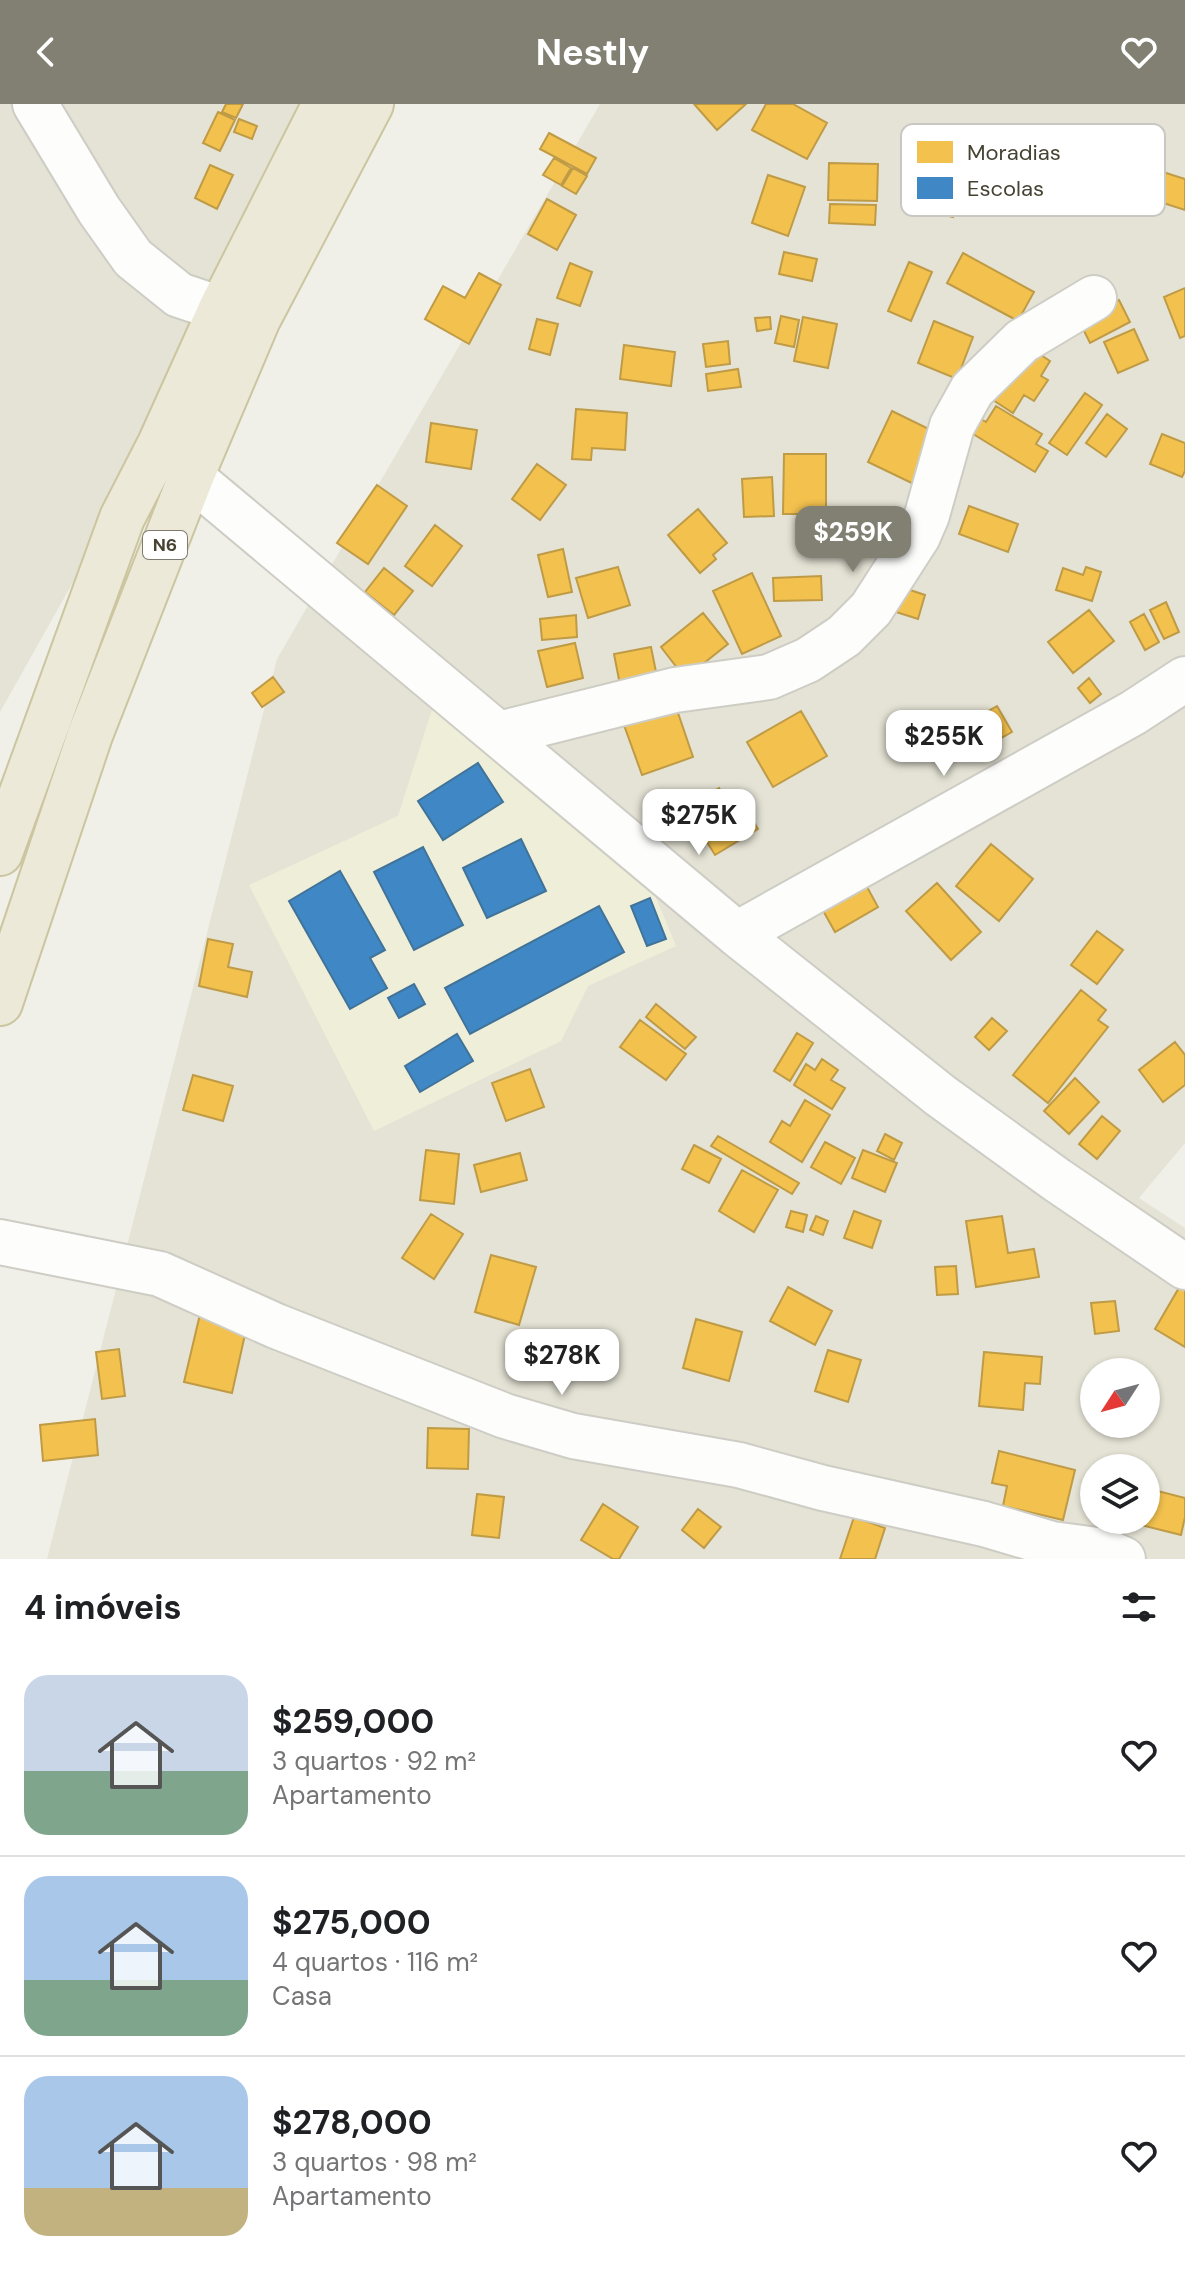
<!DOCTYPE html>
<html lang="pt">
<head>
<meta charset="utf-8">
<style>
  body { margin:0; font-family:"DM Sans",sans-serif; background:#f2f2f2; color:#202124; height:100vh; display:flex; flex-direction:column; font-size:30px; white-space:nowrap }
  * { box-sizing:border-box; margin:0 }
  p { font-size:26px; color:#757577 }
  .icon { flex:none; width:44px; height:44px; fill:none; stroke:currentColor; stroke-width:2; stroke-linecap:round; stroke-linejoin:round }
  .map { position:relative; height:1455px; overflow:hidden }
  .sheet { display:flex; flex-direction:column; background:#fff; flex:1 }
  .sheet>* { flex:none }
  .needle { width:52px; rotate:234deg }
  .tools { position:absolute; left:1080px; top:1254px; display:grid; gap:16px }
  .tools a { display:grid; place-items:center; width:80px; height:80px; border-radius:50%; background:#fff; box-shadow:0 2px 6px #0004; font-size:40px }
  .price { position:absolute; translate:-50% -68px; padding:0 18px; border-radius:16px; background:#fff; color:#222; font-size:26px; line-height:52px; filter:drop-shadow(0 2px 4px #0008) }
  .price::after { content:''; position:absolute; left:50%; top:48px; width:24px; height:18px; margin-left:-12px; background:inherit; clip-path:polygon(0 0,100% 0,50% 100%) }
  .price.active { background:#828072; color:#fff }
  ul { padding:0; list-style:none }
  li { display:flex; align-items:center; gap:24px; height:200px; padding:0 24px }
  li+li { border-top:2px solid #e0e0e0 }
  li span { display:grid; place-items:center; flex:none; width:224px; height:160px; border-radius:24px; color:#555 }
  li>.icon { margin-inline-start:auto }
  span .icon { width:96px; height:96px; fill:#fffc; stroke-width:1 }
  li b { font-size:34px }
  h2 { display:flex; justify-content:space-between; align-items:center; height:96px; padding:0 24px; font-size:34px }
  header { display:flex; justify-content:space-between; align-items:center; height:104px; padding:0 24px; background:#828072; color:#fff; font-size:36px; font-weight:700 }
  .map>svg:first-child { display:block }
</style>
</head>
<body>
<header><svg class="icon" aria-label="back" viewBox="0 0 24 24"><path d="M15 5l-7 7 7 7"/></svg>Nestly<svg class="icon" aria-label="heart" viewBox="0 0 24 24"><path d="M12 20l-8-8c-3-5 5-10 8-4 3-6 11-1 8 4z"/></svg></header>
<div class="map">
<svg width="1185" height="1455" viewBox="0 0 1185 1455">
  <rect width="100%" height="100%" fill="#f0f0e8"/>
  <path fill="#e5e3d5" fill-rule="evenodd" d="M 0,0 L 342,0 L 0,608 Z
    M 600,0 L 1185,0 L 1185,1039 L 1139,1094 L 1185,1124 L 1185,1455 L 47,1455 L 277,555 ZM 1094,1268 L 1146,1268 L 1146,1320 L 1094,1320 ZM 1094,1364 L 1146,1364 L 1146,1416 L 1094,1416 Z"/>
  <path fill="#efeed9" d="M 437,590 L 645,767 L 676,842 L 588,882 L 561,937 L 374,1027 L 249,781 L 398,712 Z"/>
  <path fill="#f2c14e" stroke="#bf9b46" stroke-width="2" d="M 226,0 L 243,0 L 236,14 L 222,8 Z
    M 694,0 L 746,0 L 717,26 Z
    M 766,0 L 793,0 L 827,19 L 807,55 L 752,26 Z
    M 218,8 L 235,16 L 220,47 L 203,39 Z
    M 239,15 L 257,22 L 252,35 L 234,28 Z
    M 549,29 L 596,54 L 587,70 L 540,45 Z
    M 554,54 L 571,64 L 561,81 L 543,71 Z
    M 940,55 L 965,61 L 953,113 L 928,107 Z
    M 829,59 L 878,60 L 877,97 L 828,96 Z
    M 210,61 L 233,71 L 217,105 L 195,94 Z
    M 573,64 L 587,72 L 576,90 L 562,82 Z
    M 1163,68 L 1185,75 L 1185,106 L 1154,96 Z
    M 768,71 L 805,83 L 788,132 L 752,119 Z
    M 547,95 L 576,111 L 557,146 L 528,130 Z
    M 830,100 L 876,101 L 875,121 L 829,119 Z
    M 784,148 L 817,155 L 812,177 L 779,170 Z
    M 963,149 L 1034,188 L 1018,217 L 947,179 Z
    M 909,158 L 932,168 L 911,217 L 888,207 Z
    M 570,159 L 592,168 L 580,202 L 557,194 Z
    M 479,169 L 501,181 L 469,240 L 425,215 L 443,182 L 465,194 Z
    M 1185,184 L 1185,232 L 1180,234 L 1164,193 Z
    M 1119,196 L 1130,218 L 1090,239 L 1079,217 Z
    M 781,212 L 799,216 L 794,243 L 775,239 Z
    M 770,213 L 771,225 L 757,227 L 755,214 Z
    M 803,213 L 837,220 L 828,264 L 794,257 Z
    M 537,215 L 558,220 L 550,251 L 529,245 Z
    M 934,217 L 973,233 L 957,275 L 918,259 Z
    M 1134,225 L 1148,256 L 1118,269 L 1104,238 Z
    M 728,237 L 730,260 L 706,263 L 703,240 Z
    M 624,241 L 675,248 L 671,282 L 620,275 Z
    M 1027,242 L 1050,257 L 1041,272 L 1048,276 L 1034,297 L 1024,291 L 1013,309 L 993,296 Z
    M 738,265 L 741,283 L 708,287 L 706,270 Z
    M 1085,289 L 1102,301 L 1067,351 L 1049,339 Z
    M 996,302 L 1042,330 L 1036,340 L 1048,347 L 1035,368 L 965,325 L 974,311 L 986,318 Z
    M 576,305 L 627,309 L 625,346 L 592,344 L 591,356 L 572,355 Z
    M 892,307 L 935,328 L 918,382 L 868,358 Z
    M 1107,310 L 1127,325 L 1106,353 L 1086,339 Z
    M 431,319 L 477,326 L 471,365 L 426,358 Z
    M 1162,330 L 1185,339 L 1185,367 L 1182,373 L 1150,360 Z
    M 784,350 L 826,350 L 826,410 L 783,410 Z
    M 537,360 L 566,381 L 540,416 L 512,395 Z
    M 772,373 L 774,412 L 744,413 L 742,375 Z
    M 377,381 L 407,402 L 368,460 L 337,439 Z
    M 969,402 L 1018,420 L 1008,448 L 959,430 Z
    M 698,405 L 727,439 L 713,451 L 716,455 L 700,469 L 668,431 Z
    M 435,421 L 462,442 L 432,482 L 405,462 Z
    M 563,445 L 572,488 L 548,493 L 538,451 Z
    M 618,463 L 630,501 L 588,514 L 576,474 Z
    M 1086,463 L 1101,468 L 1092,497 L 1056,486 L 1063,464 L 1083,471 Z
    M 384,464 L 413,487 L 394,511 L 365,488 Z
    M 752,469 L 781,532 L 742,550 L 713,487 Z
    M 821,472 L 822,496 L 774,497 L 773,474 Z
    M 898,482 L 925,491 L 918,515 L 890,506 Z
    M 1166,498 L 1179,528 L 1164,535 L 1150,506 Z
    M 1089,506 L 1114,537 L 1073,569 L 1048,538 Z
    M 703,509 L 728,540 L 685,574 L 661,543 Z
    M 1144,510 L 1159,538 L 1145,546 L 1130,518 Z
    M 576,511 L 577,533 L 542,536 L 540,515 Z
    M 575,539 L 583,574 L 547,583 L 538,547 Z
    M 651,543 L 658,578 L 621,586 L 614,550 Z
    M 273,573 L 284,588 L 262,603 L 252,589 Z
    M 1089,574 L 1101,590 L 1090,599 L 1078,584 Z
    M 997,602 L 1012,628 L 982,645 L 967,619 Z
    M 676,603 L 693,653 L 642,671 L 624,621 Z
    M 801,607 L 827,652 L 773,683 L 747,638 Z
    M 719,684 L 735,710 L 745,704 L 758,725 L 715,751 L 686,704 Z
    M 991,740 L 1033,775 L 999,817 L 956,782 Z
    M 860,770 L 878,803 L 835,828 L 816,794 Z
    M 937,779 L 981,828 L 951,856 L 906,807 Z
    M 1097,827 L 1123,846 L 1097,880 L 1071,861 Z
    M 208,835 L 233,840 L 228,863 L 252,868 L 247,893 L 199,882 Z
    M 1081,886 L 1106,906 L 1098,916 L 1108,923 L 1048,999 L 1013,971 Z
    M 656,900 L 696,933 L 685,945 L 646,913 Z
    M 992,914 L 1007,927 L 989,946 L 975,933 Z
    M 640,916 L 686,950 L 666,976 L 620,943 Z
    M 797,929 L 813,939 L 790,977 L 774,967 Z
    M 1175,938 L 1185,951 L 1185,981 L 1163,998 L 1139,966 Z
    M 822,955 L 838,966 L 831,976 L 845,984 L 832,1005 L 794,981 L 806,960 L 815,966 Z
    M 530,965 L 544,1003 L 506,1017 L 492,979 Z
    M 193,971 L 233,982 L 223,1017 L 183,1006 Z
    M 1075,974 L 1099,998 L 1069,1030 L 1044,1007 Z
    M 805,996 L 830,1011 L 802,1058 L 770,1038 L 782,1017 L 790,1022 Z
    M 1102,1012 L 1120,1027 L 1097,1055 L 1079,1040 Z
    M 885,1030 L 902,1039 L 894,1056 L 877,1047 Z
    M 718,1032 L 799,1079 L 792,1090 L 711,1042 Z
    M 825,1038 L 855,1054 L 841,1080 L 811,1063 Z
    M 694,1041 L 721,1055 L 709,1079 L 682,1065 Z
    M 426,1046 L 459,1050 L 454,1100 L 420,1096 Z
    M 863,1046 L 897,1059 L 885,1088 L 852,1074 Z
    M 520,1049 L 527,1076 L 481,1088 L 474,1061 Z
    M 742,1066 L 778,1086 L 754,1128 L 719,1107 Z
    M 791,1107 L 807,1111 L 803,1128 L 786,1123 Z
    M 854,1107 L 881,1117 L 872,1144 L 844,1134 Z
    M 431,1110 L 463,1130 L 434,1175 L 402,1154 Z
    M 816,1112 L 828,1117 L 823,1131 L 810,1126 Z
    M 1002,1112 L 1008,1149 L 1034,1145 L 1039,1173 L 976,1183 L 966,1117 Z
    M 491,1151 L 536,1163 L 519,1221 L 475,1208 Z
    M 956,1162 L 958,1190 L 937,1191 L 935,1163 Z
    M 1180,1182 L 1185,1185 L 1185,1243 L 1155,1225 Z
    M 788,1183 L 832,1207 L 815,1241 L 770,1217 Z
    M 1115,1197 L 1119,1227 L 1095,1230 L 1091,1199 Z
    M 201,1206 L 248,1217 L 232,1289 L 184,1278 Z
    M 696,1215 L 742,1228 L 729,1277 L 683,1264 Z
    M 544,1228 L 568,1237 L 555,1271 L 531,1263 Z
    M 119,1245 L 125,1292 L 102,1295 L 96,1248 Z
    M 828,1246 L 861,1256 L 848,1298 L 815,1287 Z
    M 984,1248 L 1042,1253 L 1040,1280 L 1025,1279 L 1023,1306 L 979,1302 Z
    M 95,1315 L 98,1351 L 43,1357 L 40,1321 Z
    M 428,1324 L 469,1325 L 468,1365 L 427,1364 Z
    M 999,1347 L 1075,1366 L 1063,1416 L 1003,1402 L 1007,1382 L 992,1379 Z
    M 1146,1384 L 1185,1394 L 1185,1413 L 1181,1431 L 1133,1419 L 1134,1416 L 1146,1416 Z
    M 477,1390 L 504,1393 L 499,1434 L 472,1431 Z
    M 603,1400 L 638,1423 L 619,1455 L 613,1455 L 581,1436 Z
    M 698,1405 L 721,1423 L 704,1444 L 682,1426 Z
    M 854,1413 L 885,1424 L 875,1455 L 840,1455 Z"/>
  <path fill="#3f88c5" stroke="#417399" stroke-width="2" d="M 478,659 L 503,698 L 443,736 L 418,697 Z
    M 521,735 L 546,787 L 487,814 L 463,764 Z
    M 423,743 L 463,821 L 414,846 L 374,768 Z
    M 340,767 L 385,846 L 370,854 L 387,884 L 350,905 L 289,797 Z
    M 650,794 L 666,835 L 647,842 L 631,802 Z
    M 599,802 L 624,848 L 470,930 L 445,884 Z
    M 414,880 L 425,900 L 399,914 L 388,894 Z
    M 457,930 L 473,957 L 420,988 L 405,962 Z"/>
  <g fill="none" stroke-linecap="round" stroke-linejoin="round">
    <g stroke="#cecdc5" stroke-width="48">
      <path id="minor" d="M 35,0 L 99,106 L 133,154 L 179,191 L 221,205
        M 191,373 L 737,830 L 941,992 L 1057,1076 L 1185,1163
        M 499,630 L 675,586 L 769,573 L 808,556 L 844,532 L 871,505 L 918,432 L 927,411 L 952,322 L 972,286 L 1022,237 L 1094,194
        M 737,830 L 1133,609 L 1185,575
        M 0,1138 L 160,1170 L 276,1222 L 505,1312 L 573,1332 L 739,1361 L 823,1384 L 984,1420 L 1052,1440 L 1104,1447 L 1123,1455"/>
    </g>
    <g stroke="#cbc5a0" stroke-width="48">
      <path id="highway" d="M 0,749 L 122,414 L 160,340 L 221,205 L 325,0
        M 0,899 L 90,631 L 191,373 L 258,215 L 371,0"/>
    </g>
    <use href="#minor" stroke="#fdfdfc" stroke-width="44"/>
    <use href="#highway" stroke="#ece9d8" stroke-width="44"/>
  </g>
  <g text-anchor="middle" stroke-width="8" stroke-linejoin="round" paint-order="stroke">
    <rect fill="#fff" stroke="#7e7b70" stroke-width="2" x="143" y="427" width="44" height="28" rx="6"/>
    <g font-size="18" font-weight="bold" fill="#474333">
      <text x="165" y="447">N6</text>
    </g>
  </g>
  <rect x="901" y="20" width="264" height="92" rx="12" fill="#fff" stroke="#c8c7c2" stroke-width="2"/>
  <rect x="917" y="37" width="36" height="22" fill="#f2c14e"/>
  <rect x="917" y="73" width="36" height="22" fill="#3f88c5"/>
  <g font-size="22" fill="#474333">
    <text x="967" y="56">Moradias</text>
    <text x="967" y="92">Escolas</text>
  </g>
</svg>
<div class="tools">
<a><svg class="needle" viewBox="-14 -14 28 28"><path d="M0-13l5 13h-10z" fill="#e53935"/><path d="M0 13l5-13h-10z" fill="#757577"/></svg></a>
<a><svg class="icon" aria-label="layers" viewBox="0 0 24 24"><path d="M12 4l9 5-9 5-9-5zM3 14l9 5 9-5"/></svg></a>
</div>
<b class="price active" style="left:853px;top:470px">$259K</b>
<b class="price" style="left:944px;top:674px">$255K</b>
<b class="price" style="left:699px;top:753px">$275K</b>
<b class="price" style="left:562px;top:1293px">$278K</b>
</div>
<section class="sheet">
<h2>4 imóveis<svg class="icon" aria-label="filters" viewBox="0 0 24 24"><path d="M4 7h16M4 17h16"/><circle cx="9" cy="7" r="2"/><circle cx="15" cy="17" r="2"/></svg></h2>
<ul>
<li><span style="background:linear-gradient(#c9d6e8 60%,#7fa58c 0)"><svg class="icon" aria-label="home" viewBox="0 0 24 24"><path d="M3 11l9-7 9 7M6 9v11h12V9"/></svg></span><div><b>$259,000</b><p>3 quartos · 92 m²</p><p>Apartamento</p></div><svg class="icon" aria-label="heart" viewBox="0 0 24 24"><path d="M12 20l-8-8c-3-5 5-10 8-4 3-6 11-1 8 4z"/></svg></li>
<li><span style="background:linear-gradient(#a9c7e8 65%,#7fa58c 0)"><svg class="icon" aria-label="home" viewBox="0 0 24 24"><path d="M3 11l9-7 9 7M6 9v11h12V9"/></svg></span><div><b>$275,000</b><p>4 quartos · 116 m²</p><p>Casa</p></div><svg class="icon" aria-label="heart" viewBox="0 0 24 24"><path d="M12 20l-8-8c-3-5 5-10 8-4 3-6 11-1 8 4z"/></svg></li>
<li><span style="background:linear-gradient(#a9c7e8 70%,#c2b280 0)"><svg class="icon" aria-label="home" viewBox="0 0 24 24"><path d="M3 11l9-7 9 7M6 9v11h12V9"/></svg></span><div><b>$278,000</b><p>3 quartos · 98 m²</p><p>Apartamento</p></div><svg class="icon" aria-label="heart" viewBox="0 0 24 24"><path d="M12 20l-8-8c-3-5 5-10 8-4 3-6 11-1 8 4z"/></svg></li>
</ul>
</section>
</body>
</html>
